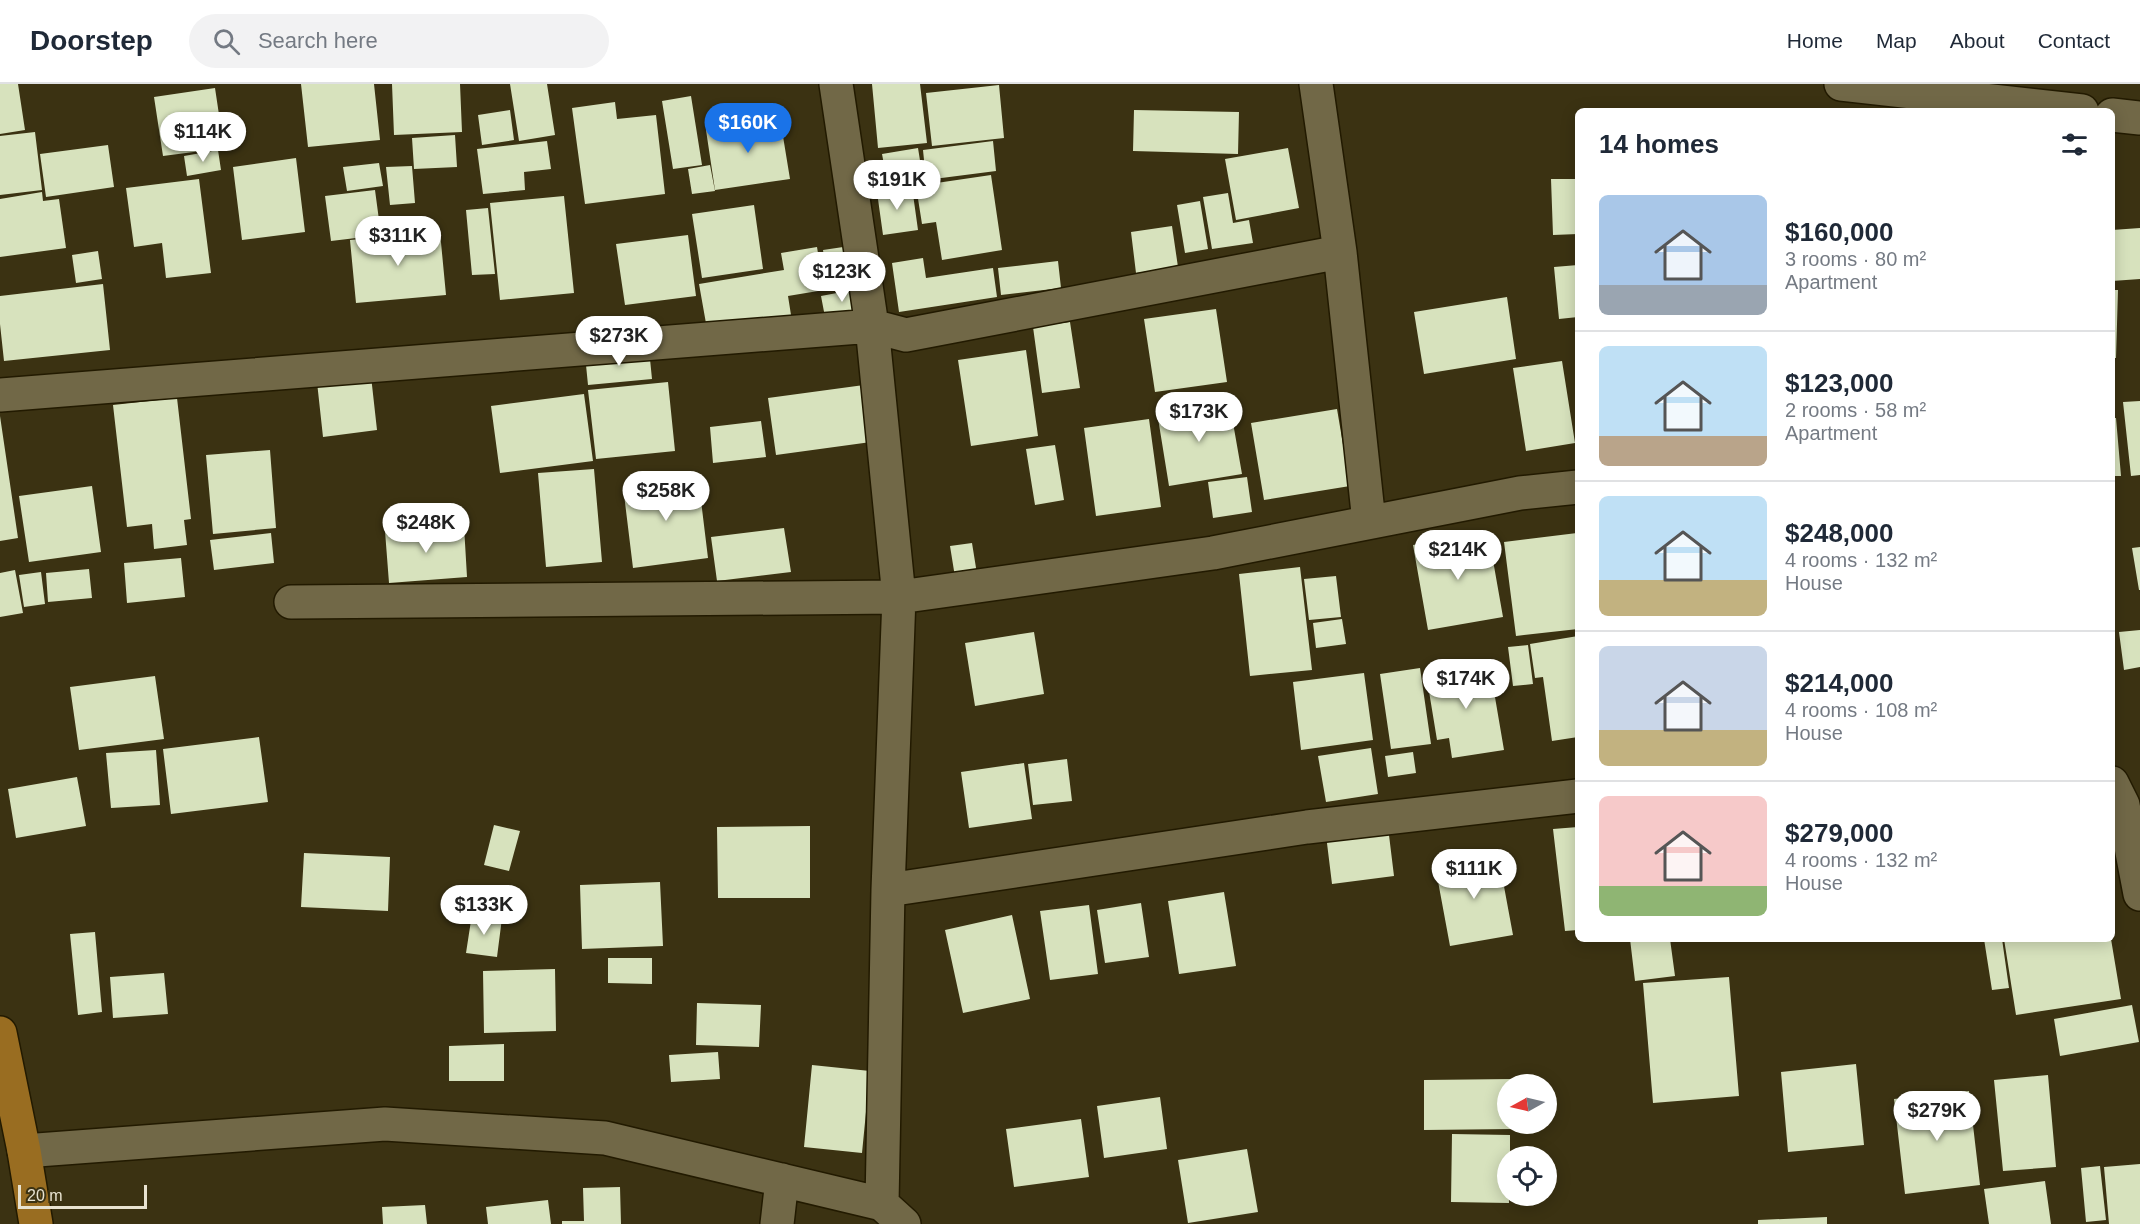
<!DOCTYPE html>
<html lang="en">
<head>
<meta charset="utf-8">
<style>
  body { margin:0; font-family:Helvetica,sans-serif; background:#f2f2f3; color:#1f2937; height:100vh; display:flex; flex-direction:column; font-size:22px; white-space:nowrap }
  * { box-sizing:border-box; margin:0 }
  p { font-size:20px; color:#747a83 }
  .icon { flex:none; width:33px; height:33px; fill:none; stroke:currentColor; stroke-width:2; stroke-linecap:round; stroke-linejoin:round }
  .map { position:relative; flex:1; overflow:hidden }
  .side { position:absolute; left:1575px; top:24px; width:540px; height:834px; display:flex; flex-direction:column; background:#fff; border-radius:9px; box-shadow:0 3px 15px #0003 }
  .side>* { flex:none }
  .needle { width:39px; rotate:262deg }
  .buttons { position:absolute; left:1497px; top:990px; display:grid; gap:12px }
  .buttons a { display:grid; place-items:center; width:60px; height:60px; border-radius:50%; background:#fff; box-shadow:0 3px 15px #0003; font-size:30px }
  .scale { position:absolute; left:18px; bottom:15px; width:129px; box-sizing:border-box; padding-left:6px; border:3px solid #e8e3d1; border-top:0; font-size:16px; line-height:21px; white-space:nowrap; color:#e8e3d1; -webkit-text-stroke:4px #3b3212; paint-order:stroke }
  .price { position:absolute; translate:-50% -51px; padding:0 14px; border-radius:21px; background:#fff; color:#222; font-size:20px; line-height:39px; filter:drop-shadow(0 2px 3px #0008) }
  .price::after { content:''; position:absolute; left:50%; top:36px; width:18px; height:14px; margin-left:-9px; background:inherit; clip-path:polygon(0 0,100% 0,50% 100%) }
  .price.selected { background:#1a73e8; color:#fff }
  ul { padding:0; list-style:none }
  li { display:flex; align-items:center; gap:18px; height:150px; padding:0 24px }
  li+li { border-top:2px solid #e0e1e3 }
  li span { display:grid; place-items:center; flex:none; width:168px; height:120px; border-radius:9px; color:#555 }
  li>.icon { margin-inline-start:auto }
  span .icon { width:72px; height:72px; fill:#fffc; stroke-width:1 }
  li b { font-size:26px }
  h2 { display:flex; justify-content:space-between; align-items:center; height:72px; padding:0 24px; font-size:26px }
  header { display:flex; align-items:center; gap:36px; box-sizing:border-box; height:84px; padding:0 30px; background:#fff; border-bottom:2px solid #e0e1e3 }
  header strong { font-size:28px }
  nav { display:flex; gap:33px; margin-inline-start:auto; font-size:21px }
  .search { width:420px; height:54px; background:#f2f2f3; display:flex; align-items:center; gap:15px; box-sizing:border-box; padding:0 21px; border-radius:33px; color:#747a83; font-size:22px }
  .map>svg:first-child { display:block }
</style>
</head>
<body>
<header>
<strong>Doorstep</strong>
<div class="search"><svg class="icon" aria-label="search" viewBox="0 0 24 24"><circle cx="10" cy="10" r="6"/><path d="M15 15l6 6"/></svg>Search here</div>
<nav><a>Home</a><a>Map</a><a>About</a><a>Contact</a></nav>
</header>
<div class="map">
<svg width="2140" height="1140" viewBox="0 0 2140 1140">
  <rect width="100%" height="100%" fill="#3b3212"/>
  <path fill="#d7e2bd" d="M 0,0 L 18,0 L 25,46 L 0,50 Z
    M 301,0 L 374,0 L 380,56 L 308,63 Z
    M 392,0 L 460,0 L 462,48 L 394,51 Z
    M 510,0 L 547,0 L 555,51 L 519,57 Z
    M 872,0 L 920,0 L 927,59 L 878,64 Z
    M 999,1 L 1004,54 L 932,62 L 926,9 Z
    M 215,4 L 224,64 L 163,72 L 154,13 Z
    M 691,12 L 702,81 L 673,85 L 662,17 Z
    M 615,18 L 617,35 L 656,31 L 665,110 L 585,120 L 572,24 Z
    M 510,26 L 514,56 L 482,61 L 478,31 Z
    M 1134,26 L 1239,28 L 1238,70 L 1133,67 Z
    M 780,34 L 790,95 L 715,106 L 706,46 Z
    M 35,48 L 42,106 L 0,111 L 0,52 Z
    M 455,51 L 457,83 L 414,85 L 412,54 Z
    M 547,57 L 551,85 L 524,88 L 525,106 L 483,110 L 477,65 Z
    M 993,57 L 996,87 L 926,96 L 923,66 Z
    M 108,61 L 114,103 L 46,113 L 40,70 Z
    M 918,64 L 923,95 L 888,102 L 882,70 Z
    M 1288,64 L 1299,124 L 1236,136 L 1225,75 Z
    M 218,66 L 221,86 L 187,92 L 184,72 Z
    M 296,74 L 305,148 L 242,156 L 233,83 Z
    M 379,79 L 383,102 L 347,107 L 343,83 Z
    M 710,81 L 715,107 L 692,110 L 688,85 Z
    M 412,82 L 415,119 L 390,121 L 386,83 Z
    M 991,91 L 1002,166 L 942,176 L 936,138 L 922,140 L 916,102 Z
    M 199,95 L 211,189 L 166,194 L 162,159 L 134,163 L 126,104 Z
    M 1551,95 L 1578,95 L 1578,150 L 1553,151 Z
    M 912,103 L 918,146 L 883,151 L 877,108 Z
    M 375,106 L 381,151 L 331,157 L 325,112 Z
    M 42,108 L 43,117 L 59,115 L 66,164 L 0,173 L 0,115 Z
    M 1228,109 L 1233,139 L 1249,136 L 1253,159 L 1212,165 L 1203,113 Z
    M 564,112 L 574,209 L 500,216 L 490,119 Z
    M 1200,117 L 1208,165 L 1185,169 L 1177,121 Z
    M 754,121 L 763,185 L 702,194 L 692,130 Z
    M 488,124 L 495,190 L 472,191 L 466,126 Z
    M 1172,142 L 1178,183 L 1136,189 L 1131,148 Z
    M 2140,144 L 2140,195 L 2112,197 L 2112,146 Z
    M 440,148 L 446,211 L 356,219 L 350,156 Z
    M 688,151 L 696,212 L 625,221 L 616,160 Z
    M 850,162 L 857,202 L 829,206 L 823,166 Z
    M 817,163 L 824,206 L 788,212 L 791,231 L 707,245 L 699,200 L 784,186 L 781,169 Z
    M 98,167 L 102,195 L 76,199 L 72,171 Z
    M 923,174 L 926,194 L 993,184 L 997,213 L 899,228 L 892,179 Z
    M 1058,177 L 1061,204 L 1001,211 L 998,184 Z
    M 1578,181 L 1578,233 L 1559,235 L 1554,183 Z
    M 103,200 L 110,266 L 4,277 L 0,240 L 0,212 Z
    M 858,205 L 862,226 L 825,233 L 821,212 Z
    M 2112,206 L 2118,206 L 2116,274 L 2112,274 Z
    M 1507,213 L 1516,275 L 1424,290 L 1414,228 Z
    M 1216,225 L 1227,298 L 1155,308 L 1144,235 Z
    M 1070,238 L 1080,304 L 1042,309 L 1033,243 Z
    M 649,265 L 652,295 L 588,301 L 585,271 Z
    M 1026,266 L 1038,352 L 971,362 L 958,276 Z
    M 1562,277 L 1575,359 L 1526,367 L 1513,284 Z
    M 371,292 L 377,346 L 323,353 L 317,298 Z
    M 668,298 L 675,367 L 596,375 L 588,306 Z
    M 864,301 L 871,358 L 776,371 L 768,314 Z
    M 584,310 L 593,377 L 500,389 L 491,322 Z
    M 177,314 L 191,435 L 184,436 L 187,461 L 154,465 L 152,440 L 127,443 L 113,321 Z
    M 1229,316 L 1242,390 L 1169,402 L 1157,328 Z
    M 2140,317 L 2140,391 L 2131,392 L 2123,318 Z
    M 1337,325 L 1350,402 L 1264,416 L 1251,339 Z
    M 0,332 L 18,454 L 0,457 Z
    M 2112,334 L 2116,334 L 2121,392 L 2112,392 Z
    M 1149,335 L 1161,423 L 1096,432 L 1084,344 Z
    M 761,337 L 766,373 L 713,379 L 710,343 Z
    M 1055,361 L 1064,416 L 1035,421 L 1026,365 Z
    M 270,366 L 276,444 L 213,450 L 206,371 Z
    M 594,385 L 602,478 L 546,483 L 538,389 Z
    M 698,392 L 708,474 L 633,484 L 623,402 Z
    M 1247,393 L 1252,428 L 1213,434 L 1208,398 Z
    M 92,402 L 101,468 L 29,478 L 19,412 Z
    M 464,442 L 467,493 L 389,499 L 385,447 Z
    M 784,444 L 791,488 L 717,497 L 711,453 Z
    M 1488,448 L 1503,533 L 1428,546 L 1413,461 Z
    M 271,449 L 274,479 L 214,486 L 210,456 Z
    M 1577,449 L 1578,545 L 1516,552 L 1504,458 Z
    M 972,459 L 977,490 L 955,493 L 950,462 Z
    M 2140,463 L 2140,506 L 2139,506 L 2132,464 Z
    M 181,474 L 185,513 L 127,519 L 124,479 Z
    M 1300,483 L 1312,586 L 1250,592 L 1239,490 Z
    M 89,485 L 92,514 L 48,518 L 46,489 Z
    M 15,486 L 23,529 L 0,533 L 0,489 Z
    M 41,488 L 45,520 L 24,523 L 19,491 Z
    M 1336,492 L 1341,533 L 1309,536 L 1304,495 Z
    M 1342,535 L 1346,560 L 1316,564 L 1313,539 Z
    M 2140,546 L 2140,583 L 2124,586 L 2119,548 Z
    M 1034,548 L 1044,610 L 975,622 L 965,559 Z
    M 1578,552 L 1578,653 L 1552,657 L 1543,593 L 1535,594 L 1530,560 Z
    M 1528,561 L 1533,600 L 1513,602 L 1508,563 Z
    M 1489,578 L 1504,666 L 1452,674 L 1449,654 L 1437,656 L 1426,589 Z
    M 1420,584 L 1431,660 L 1391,665 L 1380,590 Z
    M 1364,589 L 1373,656 L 1301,666 L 1293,598 Z
    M 155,592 L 164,655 L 79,666 L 70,603 Z
    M 259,653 L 268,718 L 171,730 L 163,665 Z
    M 1371,664 L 1378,710 L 1326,718 L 1318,672 Z
    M 156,666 L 160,721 L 111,724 L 106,669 Z
    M 1413,668 L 1416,689 L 1388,693 L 1385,672 Z
    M 1067,675 L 1072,717 L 1033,721 L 1028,680 Z
    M 1024,679 L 1032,735 L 969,744 L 961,688 Z
    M 77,693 L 86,742 L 16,754 L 8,705 Z
    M 494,741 L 520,747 L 509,787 L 484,781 Z
    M 810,742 L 810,814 L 718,814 L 717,743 Z
    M 1388,743 L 1394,792 L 1332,800 L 1326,751 Z
    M 1578,743 L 1578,846 L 1565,847 L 1553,745 Z
    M 304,769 L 390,773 L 388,827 L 301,823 Z
    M 1498,770 L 1513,851 L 1450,862 L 1435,781 Z
    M 660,798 L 663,862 L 582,865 L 580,801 Z
    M 1224,808 L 1236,882 L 1179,890 L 1168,817 Z
    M 1141,819 L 1149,873 L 1105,879 L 1097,826 Z
    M 1089,821 L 1098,890 L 1050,896 L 1040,827 Z
    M 472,830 L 502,834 L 497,873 L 466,869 Z
    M 1012,831 L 1030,915 L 963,929 L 945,846 Z
    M 95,848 L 102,928 L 78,931 L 70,850 Z
    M 1630,855 L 1670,855 L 1675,892 L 1635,897 Z
    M 1984,855 L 2002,855 L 2009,904 L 1992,906 Z
    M 2004,855 L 2111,855 L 2121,915 L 2016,931 Z
    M 608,874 L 652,874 L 652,900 L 608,899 Z
    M 555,885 L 556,947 L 484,949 L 483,887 Z
    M 164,889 L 168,930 L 113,934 L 110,893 Z
    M 1729,893 L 1739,1012 L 1653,1019 L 1643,899 Z
    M 697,919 L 761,921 L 759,963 L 696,961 Z
    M 2132,921 L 2139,958 L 2060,972 L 2054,935 Z
    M 504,960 L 504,997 L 449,997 L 449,962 Z
    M 718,968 L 720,995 L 671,998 L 669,971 Z
    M 1856,980 L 1864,1061 L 1788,1068 L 1781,988 Z
    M 812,981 L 870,987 L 862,1069 L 804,1063 Z
    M 2048,991 L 2056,1083 L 2003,1087 L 1994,996 Z
    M 1512,995 L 1512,1000 L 1508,1000 L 1508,1040 L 1512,1040 L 1512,1045 L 1424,1046 L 1424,996 Z
    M 1969,1007 L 1980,1101 L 1905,1110 L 1894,1015 Z
    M 1160,1013 L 1167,1065 L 1104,1074 L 1097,1022 Z
    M 1081,1035 L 1089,1093 L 1014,1103 L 1006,1045 Z
    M 1452,1050 L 1510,1051 L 1510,1072 L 1508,1072 L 1509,1119 L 1451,1118 Z
    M 1247,1065 L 1258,1128 L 1188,1139 L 1178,1076 Z
    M 2140,1080 L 2140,1140 L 2109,1140 L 2104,1083 Z
    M 2100,1082 L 2106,1136 L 2086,1138 L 2081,1084 Z
    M 2045,1097 L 2051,1140 L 1989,1140 L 1984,1105 Z
    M 620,1103 L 621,1140 L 562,1140 L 562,1137 L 584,1137 L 583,1104 Z
    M 548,1116 L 551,1140 L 488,1140 L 486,1123 Z
    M 425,1121 L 427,1140 L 383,1140 L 382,1123 Z
    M 1827,1133 L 1827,1140 L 1758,1140 L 1758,1136 Z"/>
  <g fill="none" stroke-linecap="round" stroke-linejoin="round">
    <g stroke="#221a00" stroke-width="36">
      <path id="minor" d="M 836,0 L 872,242 L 899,513 L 888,806 L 882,1120
        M 1316,0 L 1340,168 L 1369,438
        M 1841,0 L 2082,27
        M 2112,31 L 2140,34
        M 0,311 L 872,242 L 906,251 L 1340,168
        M 291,518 L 899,513 L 1213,469 L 1520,409 L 1578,403
        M 2112,699 L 2123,721 L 2140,810
        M 888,806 L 1307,743 L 1578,712
        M 24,1067 L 385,1040 L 605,1054 L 882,1120 L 904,1140
        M 777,1140 L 782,1096"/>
    </g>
    <g stroke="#221a00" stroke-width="36">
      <path id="major" d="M 0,949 L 24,1067 L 36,1140"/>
    </g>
    <use href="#minor" stroke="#716847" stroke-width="33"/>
    <use href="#major" stroke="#996d21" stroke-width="33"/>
  </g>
</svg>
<div class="buttons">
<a><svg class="needle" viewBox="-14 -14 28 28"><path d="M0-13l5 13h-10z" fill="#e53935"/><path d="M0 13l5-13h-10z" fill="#747a83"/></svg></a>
<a><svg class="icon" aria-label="locate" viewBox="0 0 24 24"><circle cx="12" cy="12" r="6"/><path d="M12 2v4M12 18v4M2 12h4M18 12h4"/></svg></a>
</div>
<div class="scale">20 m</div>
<b class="price selected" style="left:748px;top:70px">$160K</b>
<b class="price" style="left:203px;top:79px">$114K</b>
<b class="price" style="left:897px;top:127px">$191K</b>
<b class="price" style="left:398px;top:183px">$311K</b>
<b class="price" style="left:842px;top:219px">$123K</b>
<b class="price" style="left:619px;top:283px">$273K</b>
<b class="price" style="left:1199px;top:359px">$173K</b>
<b class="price" style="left:666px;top:438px">$258K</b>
<b class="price" style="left:426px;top:470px">$248K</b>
<b class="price" style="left:1458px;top:497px">$214K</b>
<b class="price" style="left:1466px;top:626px">$174K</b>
<b class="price" style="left:1474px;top:816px">$111K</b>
<b class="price" style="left:484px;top:852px">$133K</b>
<b class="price" style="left:1937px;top:1058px">$279K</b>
<section class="side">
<h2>14 homes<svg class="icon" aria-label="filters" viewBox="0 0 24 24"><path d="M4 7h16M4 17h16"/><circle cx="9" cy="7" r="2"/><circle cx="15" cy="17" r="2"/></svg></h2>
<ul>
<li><span style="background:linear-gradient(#a9c7e8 75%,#9aa5b1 0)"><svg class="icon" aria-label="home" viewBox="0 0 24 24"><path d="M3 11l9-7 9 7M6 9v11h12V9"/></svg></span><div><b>$160,000</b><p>3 rooms · 80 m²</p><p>Apartment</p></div></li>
<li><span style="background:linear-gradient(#bfe0f5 75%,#b9a48a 0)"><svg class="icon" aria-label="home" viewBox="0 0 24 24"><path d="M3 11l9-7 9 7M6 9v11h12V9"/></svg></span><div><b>$123,000</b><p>2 rooms · 58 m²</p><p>Apartment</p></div></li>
<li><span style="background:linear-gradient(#bfe0f5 70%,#c2b280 0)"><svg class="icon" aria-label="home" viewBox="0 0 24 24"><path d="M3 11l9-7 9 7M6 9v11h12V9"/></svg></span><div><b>$248,000</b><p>4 rooms · 132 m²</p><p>House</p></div></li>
<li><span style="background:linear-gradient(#c9d6e8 70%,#c2b280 0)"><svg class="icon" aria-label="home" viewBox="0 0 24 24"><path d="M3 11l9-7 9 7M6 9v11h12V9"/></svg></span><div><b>$214,000</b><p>4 rooms · 108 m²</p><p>House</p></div></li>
<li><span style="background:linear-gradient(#f6c9c9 75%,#8fb573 0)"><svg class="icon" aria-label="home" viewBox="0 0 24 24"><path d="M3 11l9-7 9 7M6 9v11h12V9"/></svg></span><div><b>$279,000</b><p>4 rooms · 132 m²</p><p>House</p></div></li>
</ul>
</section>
</div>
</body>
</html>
